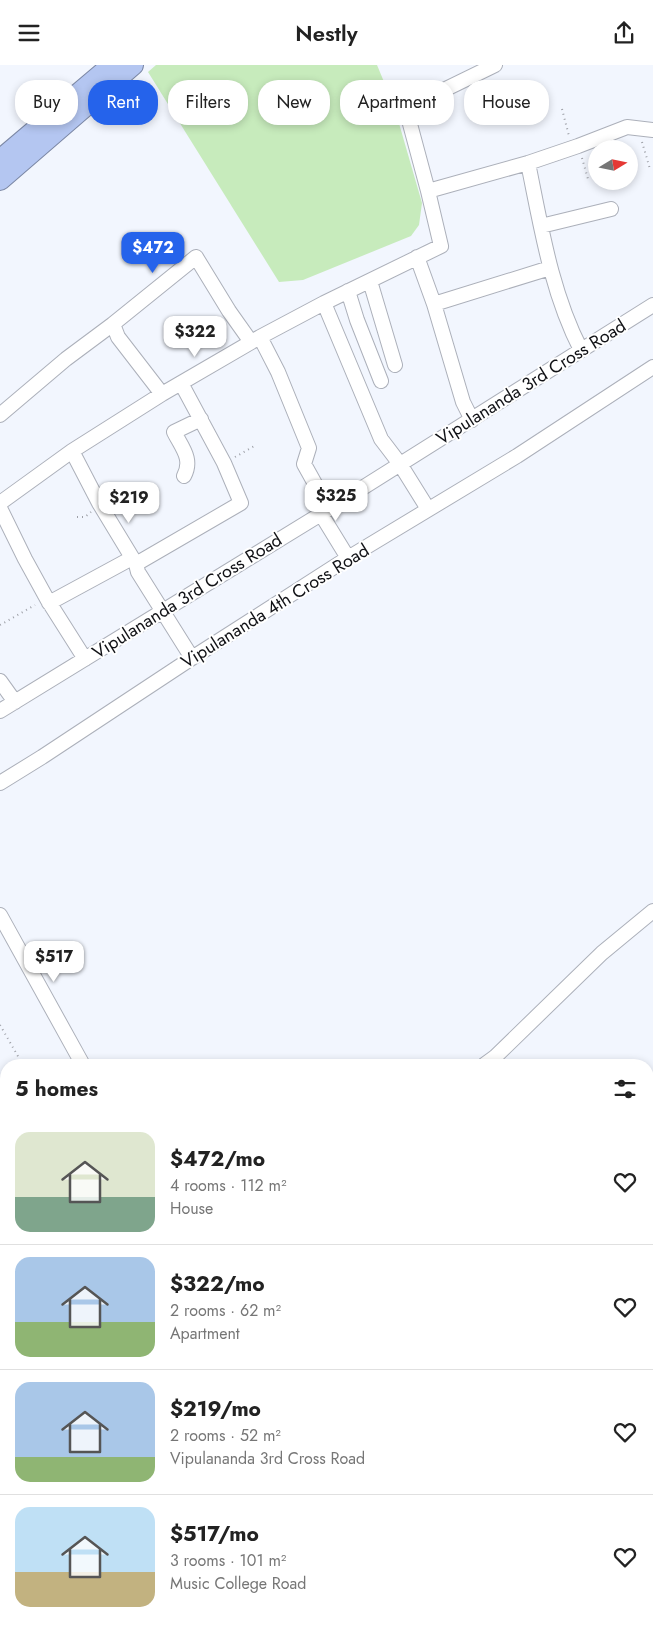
<!DOCTYPE html>
<html lang="en">
<head>
<meta charset="utf-8">
<style>
  body { margin:0; font-family:Jost,sans-serif; background:#f6f6f6; color:#222; height:100vh; display:flex; flex-direction:column; font-size:19px; white-space:nowrap }
  * { box-sizing:border-box; margin:0 }
  p { font-size:16px; color:#767676 }
  .icon { flex:none; width:28px; height:28px; fill:none; stroke:currentColor; stroke-width:2; stroke-linecap:round; stroke-linejoin:round }
  .map { position:relative; flex:1; overflow:hidden }
  .sheet { position:absolute; left:0px; top:994px; width:654px; height:571px; display:flex; flex-direction:column; background:#fff; border-radius:20px 20px 0 0; box-shadow:0 2px 8px #0003 }
  .sheet>* { flex:none }
  .top-card { position:absolute; left:15px; top:15px; width:624px; height:45px; display:flex; gap:10px }
  .needle { width:32px; rotate:80deg }
  .fabs { position:absolute; left:588px; top:75px; display:grid; gap:10px }
  .fabs a { display:grid; place-items:center; width:50px; height:50px; border-radius:50%; background:#fff; box-shadow:0 2px 8px #0003; font-size:25px }
  .price { position:absolute; translate:-50% -42px; padding:0 11px; border-radius:10px; background:#fff; color:#222; font-size:16px; line-height:32px; filter:drop-shadow(0 1px 2px #0008) }
  .price::after { content:''; position:absolute; left:50%; top:30px; width:15px; height:11px; margin-left:-8px; background:inherit; clip-path:polygon(0 0,100% 0,50% 100%) }
  .price.active { background:#2563eb; color:#fff }
  ul { padding:0; list-style:none }
  li { display:flex; align-items:center; gap:15px; height:125px; padding:0 15px }
  li+li { border-top:1px solid #e0e0e0 }
  li span { display:grid; place-items:center; flex:none; width:140px; height:100px; border-radius:15px; color:#555 }
  li>.icon { margin-inline-start:auto }
  span .icon { width:60px; height:60px; fill:#fffc; stroke-width:1 }
  li b { font-size:21px }
  h2 { display:flex; justify-content:space-between; align-items:center; height:60px; padding:0 15px; font-size:21px }
  .tag { padding:0 18px; border-radius:20px; background:#fff; box-shadow:0 2px 8px #0003; font-size:18px; line-height:45px }
  .tag.active { background:#2563eb; color:#fff }
  header { display:flex; justify-content:space-between; align-items:center; height:65px; padding:0 15px; background:#fff; font-size:22px; font-weight:600 }
  .map>svg:first-child { display:block }
</style>
</head>
<body>
<header><svg class="icon" aria-label="menu" viewBox="0 0 24 24"><path d="M4 6h16M4 12h16M4 18h16"/></svg>Nestly<svg class="icon" aria-label="share" viewBox="0 0 24 24"><path d="M12 15V3M7 8l5-5 5 5M5 13v7h14v-7"/></svg></header>
<div class="map">
<svg width="653" height="1564" viewBox="0 0 653 1564">
  <rect width="100%" height="100%" fill="#f2f6fe"/>
  <path fill="#c7ebbc" d="M 156,0 L 377,0 L 394,41 L 422,138 L 419,160 L 411,171 L 303,215 L 279,217 L 148,7 Z"/>
  <g fill="none" stroke-linecap="round" stroke-linejoin="round">
    <g stroke="#acb0ba" stroke-width="16">
      <path id="minor" d="M 528,98 C 541,161 551,227 581,285
        M 428,126 L 528,98 L 578,81 L 627,62 L 653,65
        M 541,161 L 611,144
        M 417,192 L 434,239 L 463,337 L 472,355
        M 370,216 L 395,300
        M 348,226 L 357,255 L 381,316
        M 324,238 L 381,374 L 400,399 L 428,444
        M 434,239 L 550,203
        M 260,272 L 278,307 L 309,383 L 304,399 L 329,444
        M 162,329 L 118,272 L 113,259 L 196,192 L 229,246 L 251,277
        M 0,350 L 66,294 L 113,259
        M 72,386 L 99,438 L 136,499 L 138,507 L 192,593
        M 184,411 C 193,394 182,383 174,367 L 201,354
        M 0,438 L 72,386 L 162,329 L 260,272 L 324,238 L 441,181 L 428,126 L 410,59 L 410,45 L 413,40 L 495,0
        M 0,443 L 25,494 L 47,534 L 85,594
        M 321,449 L 348,493
        M 136,499 L 241,438 L 224,398 L 181,318
        M 49,538 L 132,493
        M 0,616 L 15,637
        M 0,646 L 321,449 L 653,240
        M 0,718 L 42,692 L 192,593 L 348,493 L 517,391 L 653,302
        M 0,850 L 83,1000
        M 484,1000 L 495,992 L 602,888 L 653,846
        M 0,1075 L 3,1073
        M 648,1301 L 653,1297
        M 0,1329 L 6,1325
        M 350,1564 L 356,1559"/>
    </g>
    <g stroke="#7b87a4" stroke-width="22">
      <path id="highway" d="M 0,95 L 111,1
        M 0,115 L 133,0"/>
    </g>
    <path stroke="#9fa1a8" stroke-width="2" stroke-dasharray="1 4" stroke-linecap="butt" d="M 562,44 L 569,71
      M 642,77 L 650,104
      M 582,93 L 588,114
      M 235,392 L 256,380
      M 77,452 L 85,452 L 91,447
      M 0,560 L 35,540
      M 0,960 L 23,1000
      M 0,1059 L 6,1055
      M 0,1167 L 6,1164
      M 0,1393 L 6,1389
      M 0,1462 L 6,1471
      M 0,1523 L 6,1518
      M 646,1559 L 650,1564"/>
    <use href="#minor" stroke="#fff" stroke-width="14"/>
    <use href="#highway" stroke="#b4c6f1" stroke-width="20"/>
  </g>
  <g text-anchor="middle" stroke-width="4" stroke-linejoin="round" paint-order="stroke">
    <g font-size="18" fill="#111216" stroke="#fff">
      <text transform="translate(531 317) rotate(-32)" y="6">Vipulananda 3rd Cross Road</text>
      <text transform="translate(187 531) rotate(-32)" y="6">Vipulananda 3rd Cross Road</text>
      <text transform="translate(275 541) rotate(-32)" y="6">Vipulananda 4th Cross Road</text>
    </g>
  </g>
</svg>
<div class="fabs">
<a><svg class="needle" viewBox="-14 -14 28 28"><path d="M0-13l5 13h-10z" fill="#e53935"/><path d="M0 13l5-13h-10z" fill="#767676"/></svg></a>
</div>
<b class="price active" style="left:153px;top:209px">$472</b>
<b class="price" style="left:195px;top:293px">$322</b>
<b class="price" style="left:336px;top:457px">$325</b>
<b class="price" style="left:129px;top:459px">$219</b>
<b class="price" style="left:54px;top:918px">$517</b>
<div class="top-card">
<a class="tag">Buy</a>
<a class="tag active">Rent</a>
<a class="tag">Filters</a>
<a class="tag">New</a>
<a class="tag">Apartment</a>
<a class="tag">House</a>
</div>
<section class="sheet">
<h2>5 homes<svg class="icon" aria-label="filters" viewBox="0 0 24 24"><path d="M4 7h16M4 17h16"/><circle cx="9" cy="7" r="2"/><circle cx="15" cy="17" r="2"/></svg></h2>
<ul>
<li><span style="background:linear-gradient(#dfe7d0 65%,#7fa58c 0)"><svg class="icon" aria-label="home" viewBox="0 0 24 24"><path d="M3 11l9-7 9 7M6 9v11h12V9"/></svg></span><div><b>$472/mo</b><p>4 rooms · 112 m²</p><p>House</p></div><svg class="icon" aria-label="heart" viewBox="0 0 24 24"><path d="M12 20l-8-8c-3-5 5-10 8-4 3-6 11-1 8 4z"/></svg></li>
<li><span style="background:linear-gradient(#a9c7e8 65%,#8fb573 0)"><svg class="icon" aria-label="home" viewBox="0 0 24 24"><path d="M3 11l9-7 9 7M6 9v11h12V9"/></svg></span><div><b>$322/mo</b><p>2 rooms · 62 m²</p><p>Apartment</p></div><svg class="icon" aria-label="heart" viewBox="0 0 24 24"><path d="M12 20l-8-8c-3-5 5-10 8-4 3-6 11-1 8 4z"/></svg></li>
<li><span style="background:linear-gradient(#a9c7e8 75%,#8fb573 0)"><svg class="icon" aria-label="home" viewBox="0 0 24 24"><path d="M3 11l9-7 9 7M6 9v11h12V9"/></svg></span><div><b>$219/mo</b><p>2 rooms · 52 m²</p><p>Vipulananda 3rd Cross Road</p></div><svg class="icon" aria-label="heart" viewBox="0 0 24 24"><path d="M12 20l-8-8c-3-5 5-10 8-4 3-6 11-1 8 4z"/></svg></li>
<li><span style="background:linear-gradient(#bfe0f5 65%,#c2b280 0)"><svg class="icon" aria-label="home" viewBox="0 0 24 24"><path d="M3 11l9-7 9 7M6 9v11h12V9"/></svg></span><div><b>$517/mo</b><p>3 rooms · 101 m²</p><p>Music College Road</p></div><svg class="icon" aria-label="heart" viewBox="0 0 24 24"><path d="M12 20l-8-8c-3-5 5-10 8-4 3-6 11-1 8 4z"/></svg></li>
</ul>
</section>
</div>
</body>
</html>
